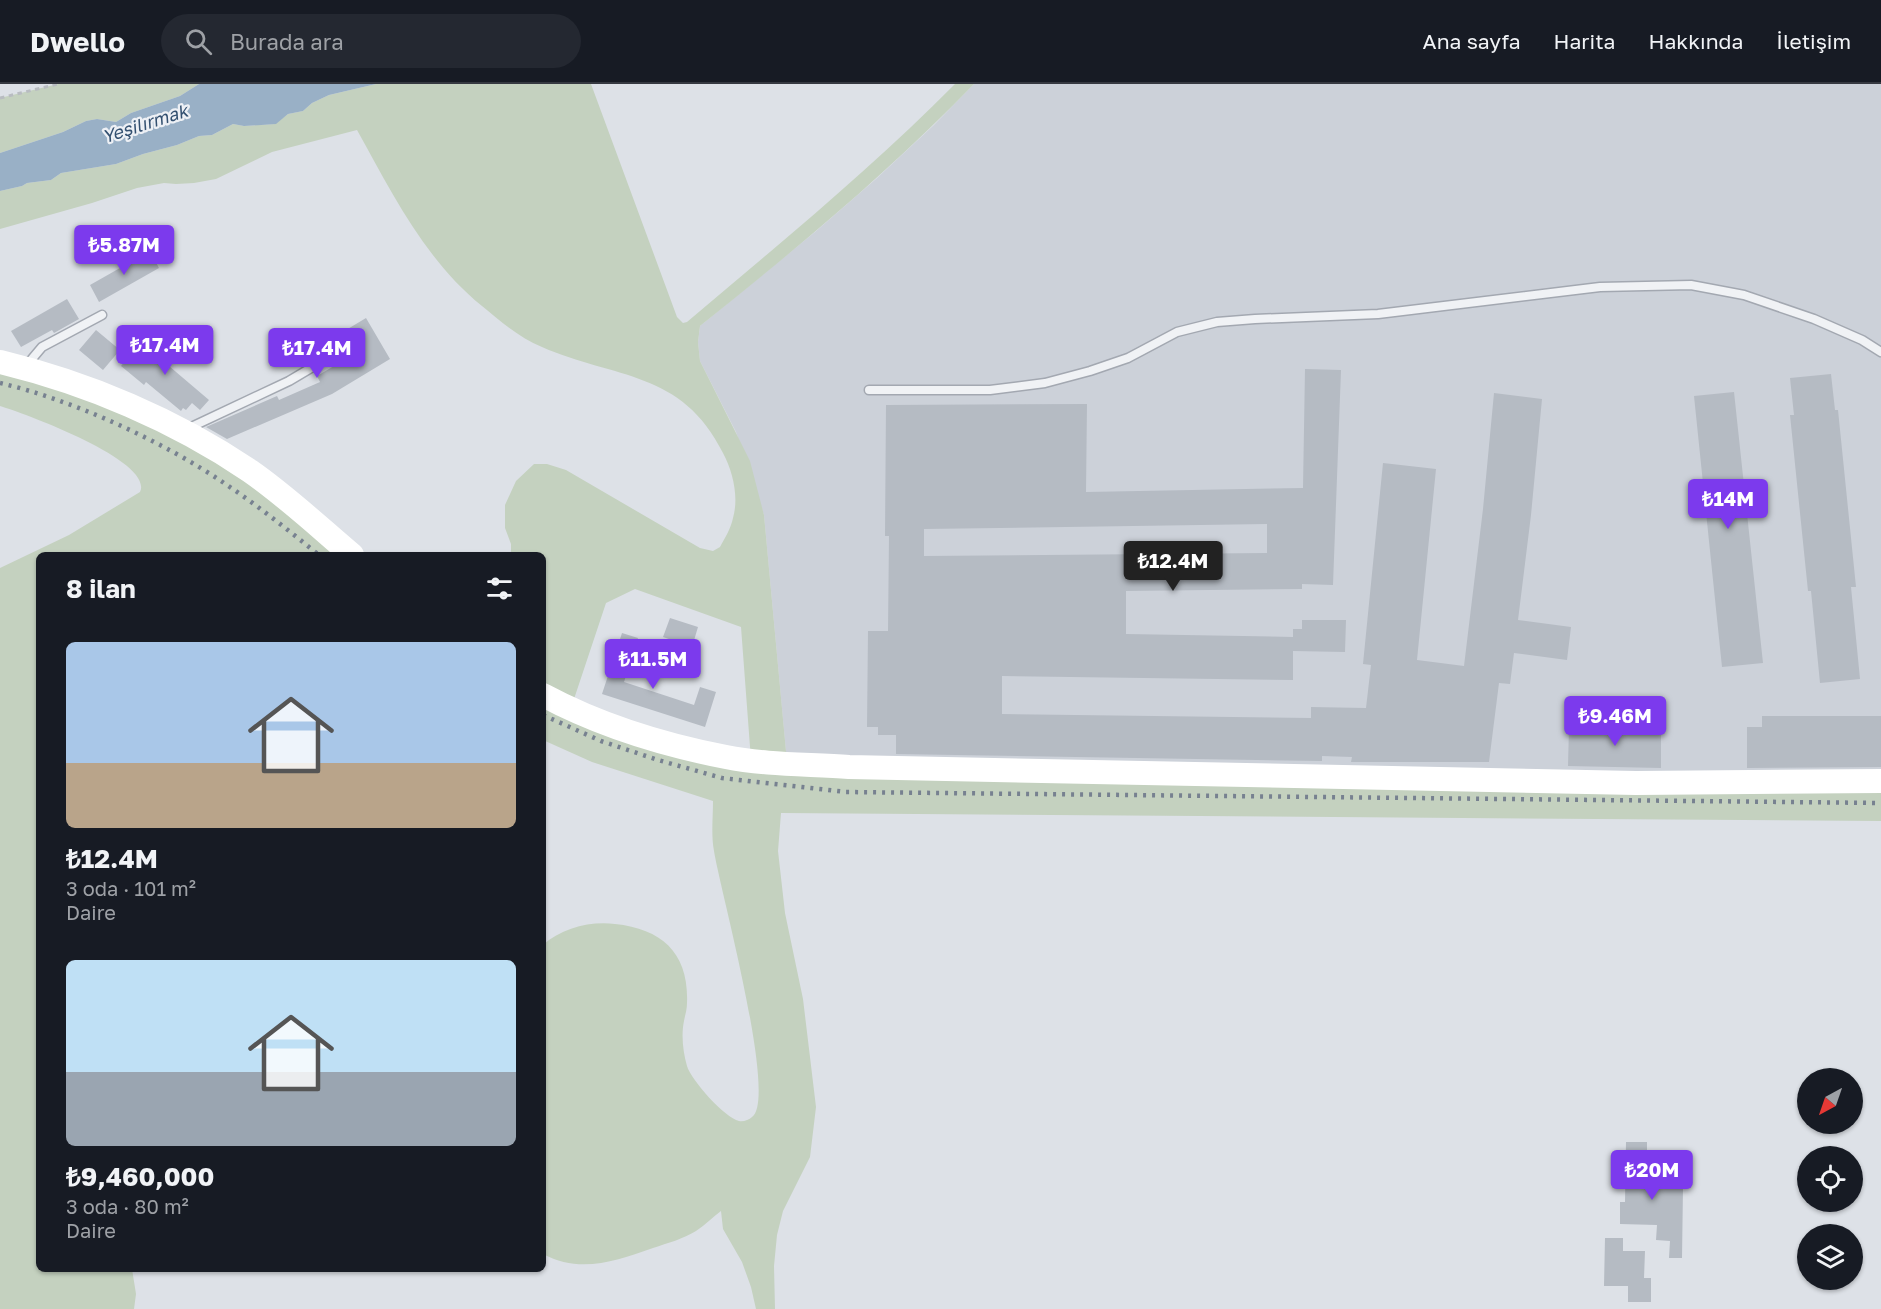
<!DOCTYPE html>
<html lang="tr">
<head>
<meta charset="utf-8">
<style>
  body { margin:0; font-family:"Golos Text",sans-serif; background:#242831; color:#f1f3f6; height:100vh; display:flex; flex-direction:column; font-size:22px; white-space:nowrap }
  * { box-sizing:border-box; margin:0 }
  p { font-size:20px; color:#9ea1a6 }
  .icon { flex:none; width:33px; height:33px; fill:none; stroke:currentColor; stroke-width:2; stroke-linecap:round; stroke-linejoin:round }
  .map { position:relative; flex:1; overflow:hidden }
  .sheet { position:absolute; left:36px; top:468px; width:510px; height:720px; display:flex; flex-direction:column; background:#171b24; border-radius:9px; box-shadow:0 2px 4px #0004 }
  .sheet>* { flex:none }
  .needle { width:39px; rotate:220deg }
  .buttons { position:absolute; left:1797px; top:984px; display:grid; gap:12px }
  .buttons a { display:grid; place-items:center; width:66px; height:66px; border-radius:50%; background:#171b24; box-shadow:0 2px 4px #0004; font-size:30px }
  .price { position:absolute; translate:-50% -51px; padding:0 14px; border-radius:6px; background:#7c3aed; color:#fff; font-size:20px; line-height:39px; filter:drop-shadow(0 2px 3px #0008) }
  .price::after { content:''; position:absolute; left:50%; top:36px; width:18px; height:14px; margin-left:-9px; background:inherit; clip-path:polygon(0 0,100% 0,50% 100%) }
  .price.current { background:#222; color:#fff }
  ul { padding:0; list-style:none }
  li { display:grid; align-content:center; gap:12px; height:318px; padding:0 30px }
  li span { display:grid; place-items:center; height:186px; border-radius:9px; color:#555 }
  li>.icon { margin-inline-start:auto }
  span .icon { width:108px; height:108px; fill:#fffc; stroke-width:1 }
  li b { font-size:26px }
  h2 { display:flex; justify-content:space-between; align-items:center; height:72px; padding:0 30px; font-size:26px }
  header { display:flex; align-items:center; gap:36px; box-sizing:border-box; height:84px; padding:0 30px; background:#171b24; border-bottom:2px solid #363941 }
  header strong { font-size:28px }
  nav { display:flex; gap:33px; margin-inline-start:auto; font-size:21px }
  .search { width:420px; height:54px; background:#242831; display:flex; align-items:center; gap:15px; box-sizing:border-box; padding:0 21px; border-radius:33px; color:#9ea1a6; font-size:22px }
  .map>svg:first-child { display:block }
</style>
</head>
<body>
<header>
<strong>Dwello</strong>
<div class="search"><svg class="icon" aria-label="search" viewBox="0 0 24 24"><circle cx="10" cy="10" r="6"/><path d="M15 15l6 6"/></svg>Burada ara</div>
<nav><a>Ana sayfa</a><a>Harita</a><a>Hakkında</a><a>İletişim</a></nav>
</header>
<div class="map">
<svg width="1881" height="1225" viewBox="0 0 1881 1225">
  <rect width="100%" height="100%" fill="#dde1e7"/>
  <path fill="#ccd1d9" d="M 974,0 L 1881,0 L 1881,697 L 787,678 L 764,431 L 736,348 L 700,277 L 698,258 L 700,242 L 815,148 L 876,95 L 934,41 Z"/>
  <path fill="#c4d1bf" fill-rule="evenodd" d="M 58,0 L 199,0 L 180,12 L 131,29 L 116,38 L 97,35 L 86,37 L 63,48 L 0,69 L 0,14 Z
    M 376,0 L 591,0 L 677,233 L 683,239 L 687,238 C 778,161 871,85 955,0 L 974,0 C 889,88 795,166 700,242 L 698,258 L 700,277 L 750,377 L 764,431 L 787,678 L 1881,697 L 1881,737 L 781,729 L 778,767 L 785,829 L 803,915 L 816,1023 L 810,1073 L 783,1127 L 777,1151 L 774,1182 L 775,1225 L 756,1225 L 751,1203 L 742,1178 L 723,1145 L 721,1127 C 713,1133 705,1141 696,1147 C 683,1155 668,1159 653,1164 C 616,1177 580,1190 543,1170 L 543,861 C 562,844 590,837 615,840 C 663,845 689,870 687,919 C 687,926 685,931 684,937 C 681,951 683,968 687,982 C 691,996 725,1034 739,1037 C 743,1038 749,1036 752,1033 C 778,1015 720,805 714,767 C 711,751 713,734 713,717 L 592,678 L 543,656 L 543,471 L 511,471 L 511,460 L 505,444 L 505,421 L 516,397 L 534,380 L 547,380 L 566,386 L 700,464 L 713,467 L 720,463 C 725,454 731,444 733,434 C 739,413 733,388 723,369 C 682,286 615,295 542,263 C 520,254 500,237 482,222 C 425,176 392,109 357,46 L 272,68 L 216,95 L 194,99 L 176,100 L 164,99 L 137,104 L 92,119 L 0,145 L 0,107 L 22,102 L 27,99 L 51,96 L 61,89 L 116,80 L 143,70 L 177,61 L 199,52 L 212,51 L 233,40 L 244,42 L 275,40 L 288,30 L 303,27 L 312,19 L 329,11 ZM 635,505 L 741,543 L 751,676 L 571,624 L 606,519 Z
    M 0,278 L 151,332 L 352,471 L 39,471 L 39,1185 L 132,1185 L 136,1210 L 134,1225 L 0,1225 L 0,484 L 69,451 L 140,408 C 155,377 23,329 0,322 Z"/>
  <path fill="#99b0c6" d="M 199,0 L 376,0 L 329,11 L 312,19 L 303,27 L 288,30 L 276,40 L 244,42 L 233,40 L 212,51 L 199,52 L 177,61 L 143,70 L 116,80 L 61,89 L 51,96 L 27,99 L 22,102 L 0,107 L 0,69 L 63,48 L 86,37 L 97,35 L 116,38 L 131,29 L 180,12 Z"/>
  <path fill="#b5bbc3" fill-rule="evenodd" d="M 150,167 L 159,184 L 99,218 L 90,201 Z
    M 67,215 L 79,235 L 54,249 L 52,246 L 21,263 L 11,247 Z
    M 366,234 L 390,275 L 332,310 L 227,355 L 206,343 L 277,312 L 279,316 L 320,298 L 317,292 L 334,282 L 321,261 Z
    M 96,246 L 120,266 L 103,286 L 79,266 Z
    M 175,251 L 187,262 L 169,282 L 209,316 L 200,326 L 192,319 L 186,326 L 183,324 L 181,327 L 146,298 L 144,301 L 121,282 L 137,263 L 153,277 Z
    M 1305,285 L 1341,286 L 1333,501 L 1302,500 L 1302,505 L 1126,507 L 1126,550 L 1293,553 L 1293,545 L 1302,545 L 1302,536 L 1346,536 L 1345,568 L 1293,567 L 1293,596 L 1002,592 L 1002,630 L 1311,634 L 1311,623 L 1366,624 L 1371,581 L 1363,580 L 1383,379 L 1436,385 L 1417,576 L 1464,582 L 1483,425 L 1494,309 L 1542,315 L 1531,431 L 1518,536 L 1571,543 L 1567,576 L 1514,569 L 1510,600 L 1499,599 L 1489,678 L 1351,678 L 1352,673 L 1322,672 L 1322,677 L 896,670 L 896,651 L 878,651 L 878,643 L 867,643 L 868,547 L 888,547 L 889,452 L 885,452 L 886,321 L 1087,320 L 1086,408 L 1303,404 ZM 1267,440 L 1267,469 L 924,472 L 924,445 Z
    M 1831,290 L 1835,326 L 1838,326 L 1856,503 L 1851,503 L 1860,595 L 1820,599 L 1811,507 L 1808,507 L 1790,331 L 1794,331 L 1790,294 Z
    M 1734,308 L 1763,579 L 1722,583 L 1694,312 Z
    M 670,534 L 698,543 L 692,563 L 663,553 Z
    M 622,549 L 638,554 L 624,598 L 694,621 L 700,603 L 716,608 L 705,643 L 602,610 Z
    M 1762,632 L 1881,632 L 1881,683 L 1747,684 L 1747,643 L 1762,643 Z
    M 1569,643 L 1661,644 L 1661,684 L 1568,682 Z
    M 1626,1058 L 1647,1058 L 1647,1103 L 1683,1103 L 1682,1174 L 1669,1174 L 1670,1157 L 1656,1156 L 1657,1141 L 1620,1140 L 1620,1118 L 1625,1118 Z
    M 1605,1154 L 1623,1154 L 1623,1167 L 1645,1167 L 1644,1194 L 1651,1194 L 1651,1218 L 1628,1218 L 1628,1202 L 1604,1202 Z"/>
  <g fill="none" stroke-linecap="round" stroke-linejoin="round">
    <g stroke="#a3a8b1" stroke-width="11">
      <path id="lane" d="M 26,282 L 42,263 L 102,231
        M 869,306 L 990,306 L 1045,299 L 1090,287 L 1128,274 L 1177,248 L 1217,238 L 1255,235 L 1378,230 L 1600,203 L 1691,201 L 1744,211 L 1814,235 L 1862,256 L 1881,268
        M 187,345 L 289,297 L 321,278"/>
    </g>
    <path stroke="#b8bcc1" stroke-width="3" stroke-dasharray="4.5 4.5" stroke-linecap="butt" d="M 0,14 L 58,0"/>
    <use href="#lane" stroke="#f0f2f5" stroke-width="8"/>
    <path stroke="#fff" stroke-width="24" d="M 0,278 C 87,299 175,336 250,387 C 286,412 319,443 352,471
      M 543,611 C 599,641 664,661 726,673 C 766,681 809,680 849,683 L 1636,699 L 1881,697"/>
    <path stroke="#778190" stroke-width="4.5" stroke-dasharray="3 6" stroke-linecap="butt" d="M 0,299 C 73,316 162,357 224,399 C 257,421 288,446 319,471
      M 543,631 L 601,657 L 658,676 L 722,694 L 846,708 L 1881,719"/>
  </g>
  <g text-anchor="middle" stroke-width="4.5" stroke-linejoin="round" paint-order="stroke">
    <g font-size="18" font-style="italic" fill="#335070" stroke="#edf0f5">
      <text transform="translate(145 40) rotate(-18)" y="6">Yeşilırmak</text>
    </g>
  </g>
</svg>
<div class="buttons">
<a><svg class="needle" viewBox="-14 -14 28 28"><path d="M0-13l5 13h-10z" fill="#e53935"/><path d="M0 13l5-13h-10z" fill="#9ea1a6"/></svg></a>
<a><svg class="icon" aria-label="locate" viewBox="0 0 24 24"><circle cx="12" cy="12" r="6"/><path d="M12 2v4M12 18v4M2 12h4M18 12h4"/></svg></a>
<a><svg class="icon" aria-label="layers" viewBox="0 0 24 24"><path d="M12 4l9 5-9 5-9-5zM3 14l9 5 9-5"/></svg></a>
</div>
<b class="price" style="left:124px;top:192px">₺5.87M</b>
<b class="price" style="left:165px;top:292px">₺17.4M</b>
<b class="price" style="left:317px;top:295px">₺17.4M</b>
<b class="price" style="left:1728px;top:446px">₺14M</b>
<b class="price current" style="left:1173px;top:508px">₺12.4M</b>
<b class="price" style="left:653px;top:606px">₺11.5M</b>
<b class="price" style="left:1615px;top:663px">₺9.46M</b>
<b class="price" style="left:1652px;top:1117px">₺20M</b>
<section class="sheet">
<h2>8 ilan<svg class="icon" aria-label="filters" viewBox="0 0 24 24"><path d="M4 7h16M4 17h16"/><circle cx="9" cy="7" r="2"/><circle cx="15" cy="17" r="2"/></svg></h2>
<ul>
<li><span style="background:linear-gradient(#a9c7e8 65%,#b9a48a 0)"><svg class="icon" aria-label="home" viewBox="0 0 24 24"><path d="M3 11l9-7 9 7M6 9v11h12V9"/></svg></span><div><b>₺12.4M</b><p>3 oda · 101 m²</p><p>Daire</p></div></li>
<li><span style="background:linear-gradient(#bfe0f5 60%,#9aa5b1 0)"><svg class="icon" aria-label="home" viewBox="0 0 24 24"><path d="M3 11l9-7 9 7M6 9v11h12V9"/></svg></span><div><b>₺9,460,000</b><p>3 oda · 80 m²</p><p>Daire</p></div></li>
</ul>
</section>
</div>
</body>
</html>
